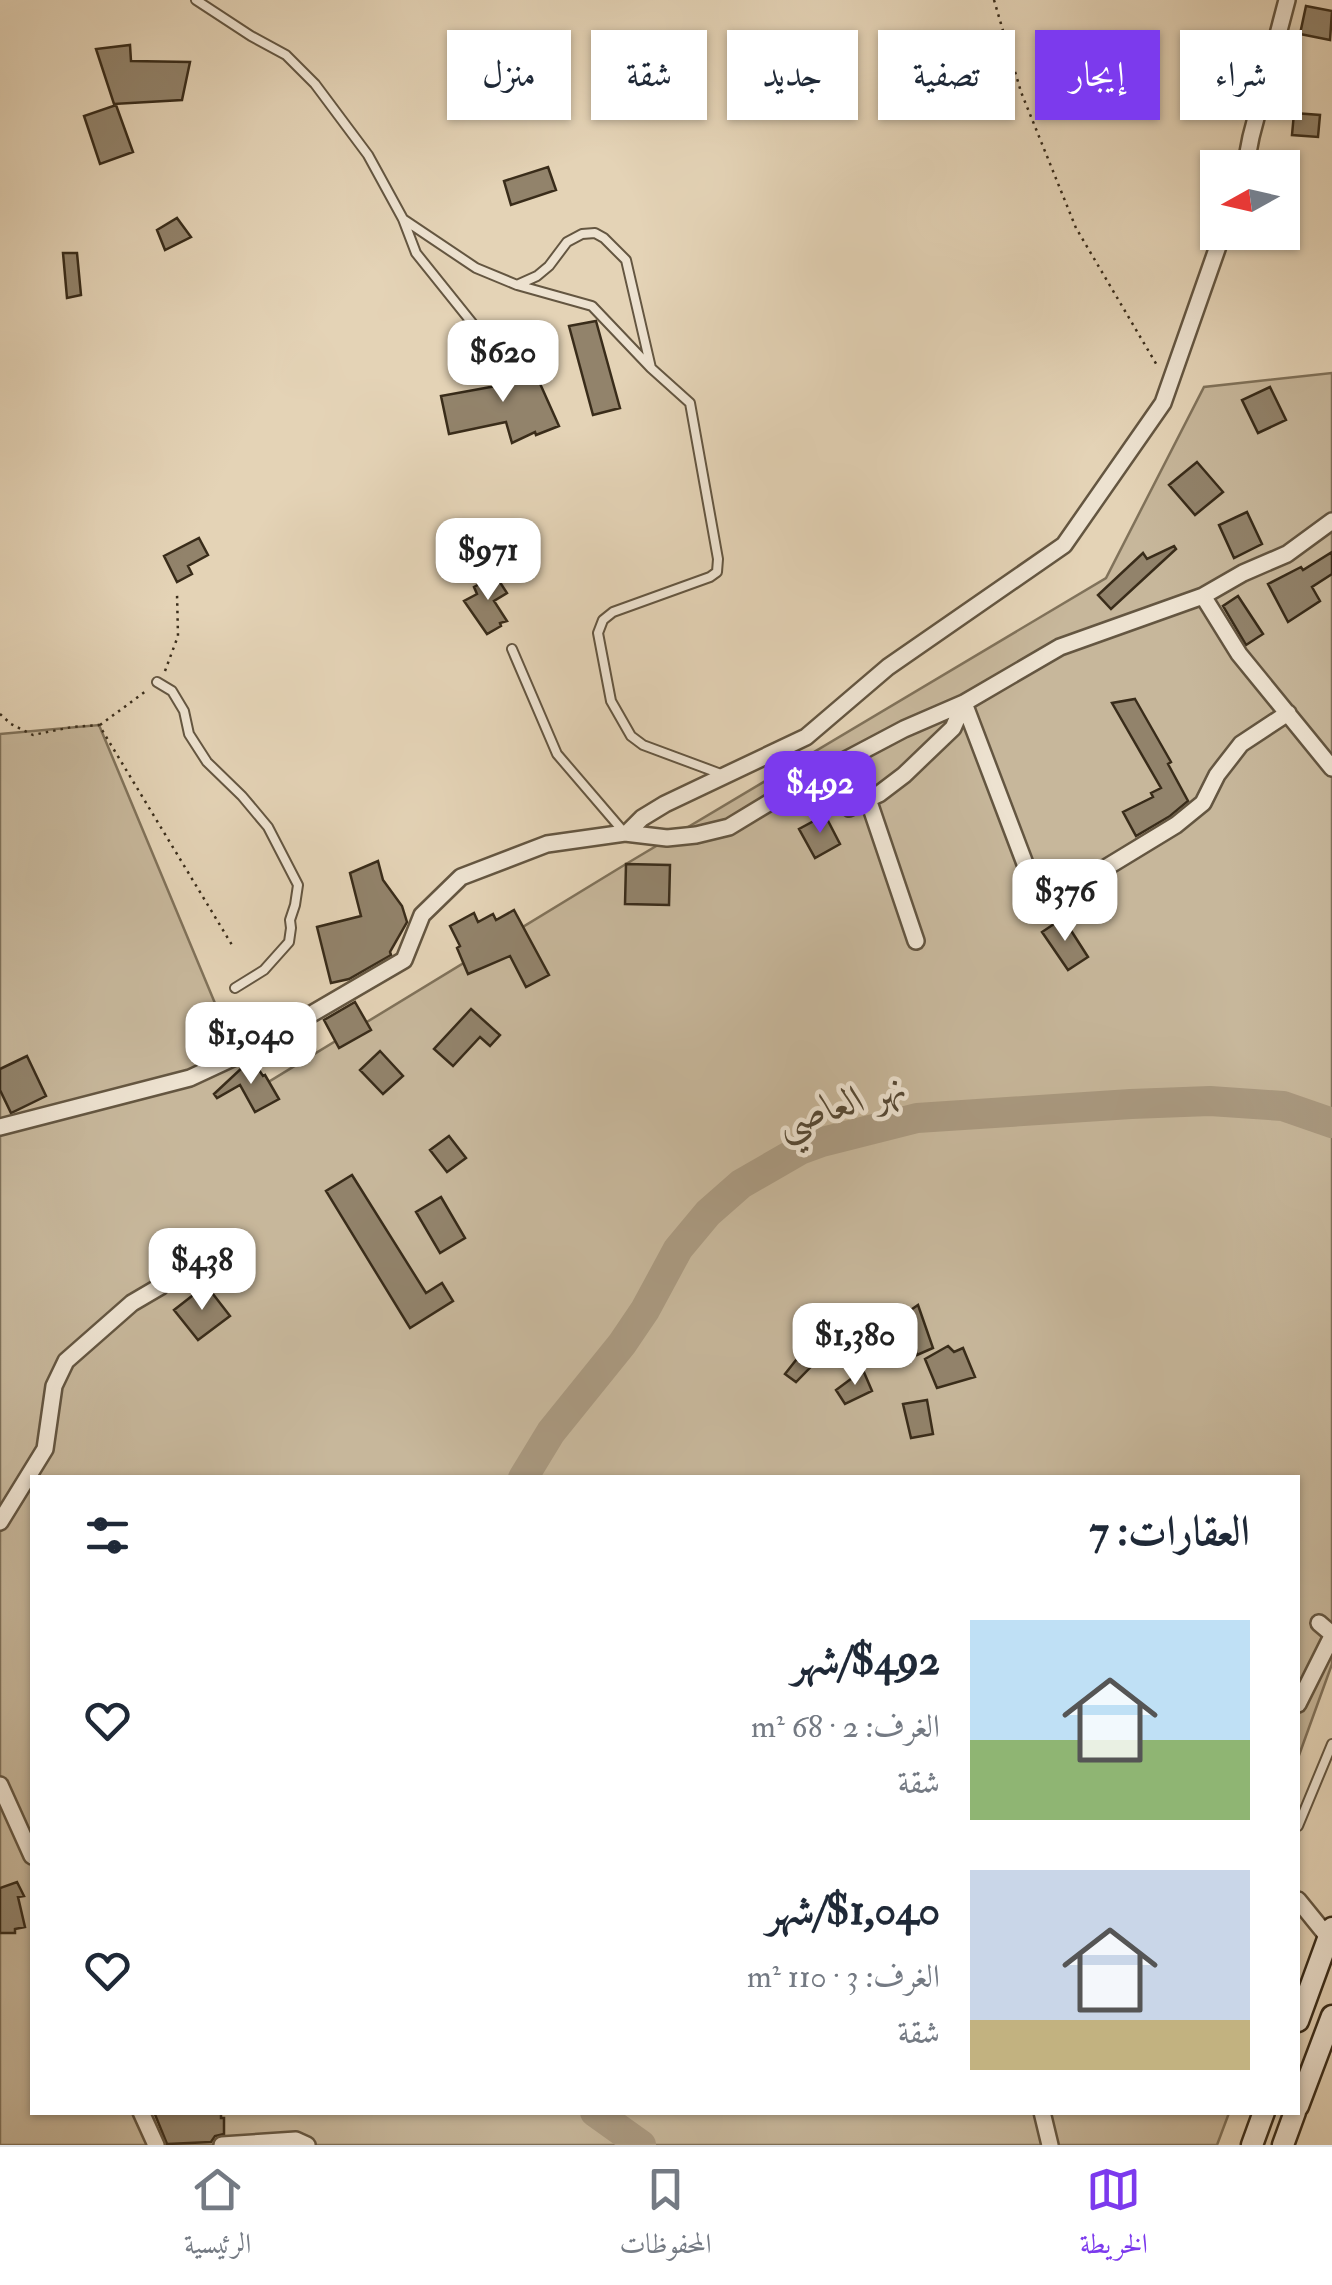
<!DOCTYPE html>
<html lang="ar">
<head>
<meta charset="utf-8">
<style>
  body { margin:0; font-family:"IM FELL Double Pica",Amiri,serif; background:#f6f6f7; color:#1f2937; direction:rtl; height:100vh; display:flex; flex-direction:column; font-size:38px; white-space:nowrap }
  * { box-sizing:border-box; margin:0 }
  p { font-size:32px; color:#747a83 }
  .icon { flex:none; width:55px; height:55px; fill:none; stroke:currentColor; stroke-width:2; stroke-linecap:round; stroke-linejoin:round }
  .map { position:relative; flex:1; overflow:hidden; direction:ltr }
  .sheet { position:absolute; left:30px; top:1475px; width:1270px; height:640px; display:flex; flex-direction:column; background:#fff; border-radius:0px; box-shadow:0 2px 8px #0004; direction:rtl }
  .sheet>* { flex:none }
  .banner { position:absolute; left:30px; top:30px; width:1272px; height:90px; direction:rtl; display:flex; gap:20px }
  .needle { width:65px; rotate:262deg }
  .buttons { position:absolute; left:1200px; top:150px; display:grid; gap:20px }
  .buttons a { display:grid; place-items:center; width:100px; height:100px; border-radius:0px; background:#fff; box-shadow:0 2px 8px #0004; font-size:50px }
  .price { position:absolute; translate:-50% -85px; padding:0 22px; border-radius:20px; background:#fff; color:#222; font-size:32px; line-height:65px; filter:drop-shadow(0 2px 5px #0008) }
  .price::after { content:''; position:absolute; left:50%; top:60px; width:30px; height:22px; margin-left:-15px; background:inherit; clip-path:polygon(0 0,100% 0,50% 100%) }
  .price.selected { background:#7c3aed; color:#fff }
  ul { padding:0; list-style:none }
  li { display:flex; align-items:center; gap:30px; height:250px; padding:0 50px }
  li span { display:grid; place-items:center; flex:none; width:280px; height:200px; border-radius:0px; color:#555 }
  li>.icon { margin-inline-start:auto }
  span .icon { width:120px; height:120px; fill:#fffc; stroke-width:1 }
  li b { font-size:42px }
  h2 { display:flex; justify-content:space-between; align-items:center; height:120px; padding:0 50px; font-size:42px }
  .tag { padding:0 35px; border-radius:0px; background:#fff; box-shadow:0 2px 8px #0004; font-size:35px; line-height:90px }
  .tag.selected { background:#7c3aed; color:#fff }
  .menu { display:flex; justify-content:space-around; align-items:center; height:140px; border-top:2px solid #e0e1e3; background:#fff; font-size:28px; color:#747a83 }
  .menu a { display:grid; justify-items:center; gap:5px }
  .menu .selected { color:#7c3aed }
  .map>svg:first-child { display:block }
</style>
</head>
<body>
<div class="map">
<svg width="1332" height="2145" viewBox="0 0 1332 2145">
  <rect width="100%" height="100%" fill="#e4d3b6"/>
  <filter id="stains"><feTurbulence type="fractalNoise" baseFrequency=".002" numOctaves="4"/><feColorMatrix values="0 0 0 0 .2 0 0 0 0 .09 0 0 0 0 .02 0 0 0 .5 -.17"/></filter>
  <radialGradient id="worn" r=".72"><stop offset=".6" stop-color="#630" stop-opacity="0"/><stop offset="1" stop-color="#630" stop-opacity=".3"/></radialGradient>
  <path fill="#c7b79b" stroke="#80725a" stroke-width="2.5" d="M 1332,373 L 1332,1664 L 1298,1758 L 1298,1478 L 32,1478 L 32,2112 L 1229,2113 L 1217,2145 L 0,2145 L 0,734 L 99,725 L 252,1092 L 626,864 L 1106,578 L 1204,387 Z"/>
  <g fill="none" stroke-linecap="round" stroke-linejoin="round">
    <path stroke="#aa9a81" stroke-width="30" d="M 523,1478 L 551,1432 L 622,1344 L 645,1310 L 678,1249 L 708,1213 L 741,1184 L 800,1150 L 822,1142 L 917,1118 L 1131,1104 L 1210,1101 L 1283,1106 L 1332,1123
      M 595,2112 L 641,2145"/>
  </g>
  <path fill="#92836b" stroke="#392c1a" stroke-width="2.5" d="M 1306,6 L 1332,11 L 1330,40 L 1300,34 Z
    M 130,45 L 131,61 L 190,62 L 182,100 L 114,104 L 96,49 Z
    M 116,105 L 133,152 L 100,164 L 84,116 Z
    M 1294,113 L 1320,115 L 1318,137 L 1292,135 Z
    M 548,167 L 556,190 L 511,205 L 504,181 Z
    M 177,218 L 191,237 L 165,250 L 157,230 Z
    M 63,253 L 77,253 L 81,295 L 67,298 Z
    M 596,321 L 620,408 L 593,415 L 569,326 Z
    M 529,359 L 559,426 L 536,435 L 535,432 L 512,443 L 506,422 L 449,434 L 441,396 L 496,386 L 491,370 L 516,367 Z
    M 1270,387 L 1286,420 L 1258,433 L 1242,400 Z
    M 1197,462 L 1223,492 L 1195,515 L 1169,485 Z
    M 1247,512 L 1262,544 L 1234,558 L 1219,525 Z
    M 199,538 L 208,555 L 188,566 L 192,574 L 177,582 L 164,556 Z
    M 1174,546 L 1176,549 L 1111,609 L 1098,595 L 1143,553 L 1147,559 Z
    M 1332,552 L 1332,574 L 1312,587 L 1320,601 L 1288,622 L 1268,584 L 1301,567 L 1303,570 Z
    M 492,570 L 507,593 L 494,601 L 507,621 L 500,623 L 501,626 L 487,634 L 464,601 L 477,594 L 474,587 L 481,583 L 478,579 Z
    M 1238,596 L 1263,634 L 1246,645 L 1223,606 Z
    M 1135,699 L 1171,762 L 1168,764 L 1188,801 L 1170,816 L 1136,836 L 1123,812 L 1153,797 L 1151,793 L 1161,788 L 1112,703 Z
    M 825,815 L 840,844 L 815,858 L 799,829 Z
    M 378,861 L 383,880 L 402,906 L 407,922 L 390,952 L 391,955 L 349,979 L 331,983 L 317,927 L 361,916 L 350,873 Z
    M 626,864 L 670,865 L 669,905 L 625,904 Z
    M 514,910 L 549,975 L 526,987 L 510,956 L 468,974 L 457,948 L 460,946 L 450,926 L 474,913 L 478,922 L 493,914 L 496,920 Z
    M 1063,918 L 1088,957 L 1068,970 L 1042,932 Z
    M 355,1002 L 371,1030 L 339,1048 L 324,1020 Z
    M 471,1009 L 500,1035 L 490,1046 L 480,1037 L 453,1066 L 434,1049 Z
    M 380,1051 L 403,1076 L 383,1094 L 360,1070 Z
    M 27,1056 L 46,1096 L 11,1113 L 0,1090 L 0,1069 Z
    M 253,1061 L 263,1076 L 265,1075 L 279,1099 L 255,1112 L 240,1085 L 217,1098 L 214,1094 L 246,1064 Z
    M 449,1136 L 466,1158 L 447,1172 L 430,1150 Z
    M 352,1175 L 426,1293 L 442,1283 L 453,1301 L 410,1328 L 326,1191 Z
    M 441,1197 L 465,1238 L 440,1253 L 416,1212 Z
    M 206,1285 L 230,1316 L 198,1340 L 174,1310 Z
    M 918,1305 L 933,1348 L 917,1355 L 910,1334 L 900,1342 L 892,1323 Z
    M 838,1339 L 796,1382 L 785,1374 L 811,1341 Z
    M 948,1346 L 954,1352 L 963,1348 L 975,1377 L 937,1388 L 925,1359 Z
    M 863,1370 L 872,1391 L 845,1404 L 836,1390 Z
    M 927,1400 L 933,1434 L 911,1438 L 903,1404 Z
    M 17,1882 L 24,1896 L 18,1897 L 25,1927 L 15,1929 L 15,1933 L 0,1933 L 0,1888 Z
    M 154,2112 L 221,2112 L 221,2118 L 224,2118 L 224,2134 L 215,2136 L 211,2142 L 167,2144 Z"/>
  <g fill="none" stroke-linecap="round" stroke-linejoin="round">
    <g stroke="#645641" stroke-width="12">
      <path id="service" d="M 196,0 L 251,36 L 286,55 L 315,84 L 368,155 L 403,219 L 416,253 L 485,339
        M 403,219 L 476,268 L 517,285 L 537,276 L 549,266 L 567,242 L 582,234 L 595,233 L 604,238 L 626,260 L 651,368 L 690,403 L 718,559 L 717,572 L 710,577 L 613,612 L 603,620 L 598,633 L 611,701 L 631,736 L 643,745 L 721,774
        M 517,285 L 592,306 L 651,368
        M 512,649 L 557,754 L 623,831
        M 157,682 L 172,691 L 184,711 L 189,734 L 207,762 L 242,796 L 268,827 L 298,885 L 295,905 L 290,920 L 291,928 L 289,942 L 264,970 L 235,988
        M 1298,1826 L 1332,1744"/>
    </g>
    <g stroke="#645641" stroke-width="20">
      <path id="minor" d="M 1245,168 L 1251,137 L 1287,0
        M 1203,596 L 1239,654 L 1332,768
        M 964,703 L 1035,890 L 1046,897 L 1061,895 L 1176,825 L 1203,803 L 1217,775 L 1241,744 L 1288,713
        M 868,799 L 916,941
        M 849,808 L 879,794 L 904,775 L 953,728 L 964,703
        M 627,833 L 642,818 L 665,804 L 806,737 L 888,667 L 1064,545 L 1163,403 L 1223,232
        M 0,1127 L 190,1078 L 248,1051 L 404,960 L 422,915 L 461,877 L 547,844 L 625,833 L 667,838 L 696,835 L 729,827 L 800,784 L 904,729 L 964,703 L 1060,647 L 1203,596 L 1243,573 L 1287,554 L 1332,521
        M 0,1522 L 45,1449 L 54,1386 L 66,1361 L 132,1303 L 161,1286
        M 1319,1623 L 1332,1634
        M 1298,1704 L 1332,1636
        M 0,1785 L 32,1856
        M 1298,1900 L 1328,1937
        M 141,2112 L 156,2145
        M 1042,2112 L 1050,2145
        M 222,2145 L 296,2140 L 307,2145"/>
    </g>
    <g stroke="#392c1a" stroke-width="25">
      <path id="secondary" d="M 1298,2021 L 1332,1928
        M 1298,2106 L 1332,2016
        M 1252,2145 L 1264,2112
        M 1283,2145 L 1295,2112"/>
    </g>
    <path stroke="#392c1a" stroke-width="2.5" stroke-dasharray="2.5 5" stroke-linecap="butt" d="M 994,0 L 1021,92 L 1076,228 L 1158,367
      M 165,671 L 178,636 L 177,593
      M 0,714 L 11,724 L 33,735 L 72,727 L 99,725 L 232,945
      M 100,725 L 146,691"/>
    <use href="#service" stroke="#ede2d0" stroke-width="8"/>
    <use href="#minor" stroke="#ede2d0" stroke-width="15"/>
    <use href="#secondary" stroke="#ede2d0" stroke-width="20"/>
  </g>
  <g text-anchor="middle" stroke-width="9" stroke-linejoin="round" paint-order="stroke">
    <g font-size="40" font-style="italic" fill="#554834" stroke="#ede2d0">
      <text transform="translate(841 1103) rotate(-17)" y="14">نهر العاصي</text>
    </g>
  </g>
  <rect width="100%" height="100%" filter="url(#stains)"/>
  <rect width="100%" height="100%" fill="url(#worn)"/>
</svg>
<div class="buttons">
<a><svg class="needle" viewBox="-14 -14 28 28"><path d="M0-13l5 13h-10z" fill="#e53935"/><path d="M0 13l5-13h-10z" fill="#747a83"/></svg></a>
</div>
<b class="price" style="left:503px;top:405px">$620</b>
<b class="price" style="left:488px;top:603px">$971</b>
<b class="price selected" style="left:820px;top:836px">$492</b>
<b class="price" style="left:1065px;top:944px">$376</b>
<b class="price" style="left:251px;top:1087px">$1,040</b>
<b class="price" style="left:202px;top:1313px">$438</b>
<b class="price" style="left:855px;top:1388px">$1,380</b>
<div class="banner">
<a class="tag">شراء</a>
<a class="tag selected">إيجار</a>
<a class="tag">تصفية</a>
<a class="tag">جديد</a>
<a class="tag">شقة</a>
<a class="tag">منزل</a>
</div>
<section class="sheet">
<h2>العقارات: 7<svg class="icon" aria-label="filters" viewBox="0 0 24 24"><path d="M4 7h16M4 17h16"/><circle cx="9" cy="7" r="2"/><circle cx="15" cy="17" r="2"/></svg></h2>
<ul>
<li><span style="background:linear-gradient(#bfe0f5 60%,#8fb573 0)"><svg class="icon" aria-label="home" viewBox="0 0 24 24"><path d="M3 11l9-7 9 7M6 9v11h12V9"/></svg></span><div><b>$492/شهر</b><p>الغرف: 2 · 68 m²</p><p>شقة</p></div><svg class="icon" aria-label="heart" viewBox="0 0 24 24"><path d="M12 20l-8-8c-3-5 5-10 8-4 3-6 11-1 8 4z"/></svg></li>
<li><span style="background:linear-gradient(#c9d6e8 75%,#c2b280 0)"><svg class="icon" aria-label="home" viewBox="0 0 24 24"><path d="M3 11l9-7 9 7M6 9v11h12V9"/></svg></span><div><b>$1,040/شهر</b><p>الغرف: 3 · 110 m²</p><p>شقة</p></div><svg class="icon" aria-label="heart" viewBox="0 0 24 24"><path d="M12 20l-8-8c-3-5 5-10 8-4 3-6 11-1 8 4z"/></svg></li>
</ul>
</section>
</div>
<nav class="menu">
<a class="selected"><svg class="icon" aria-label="map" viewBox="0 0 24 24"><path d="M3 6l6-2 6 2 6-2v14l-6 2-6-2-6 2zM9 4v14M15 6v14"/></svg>الخريطة</a>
<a><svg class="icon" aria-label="saved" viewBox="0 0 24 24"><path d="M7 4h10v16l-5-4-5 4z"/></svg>المحفوظات</a>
<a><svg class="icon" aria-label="home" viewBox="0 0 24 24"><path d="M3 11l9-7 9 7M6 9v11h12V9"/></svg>الرئيسية</a>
</nav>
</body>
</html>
